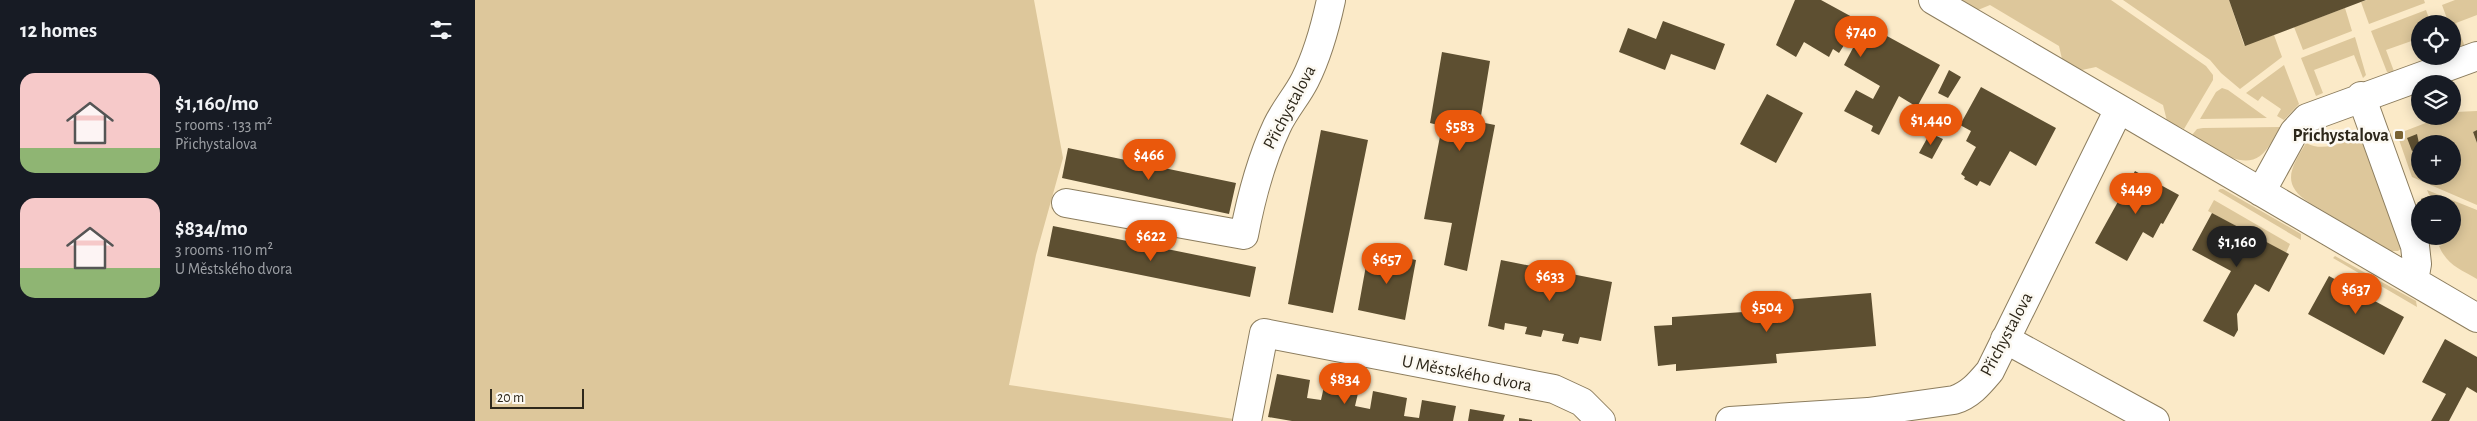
<!DOCTYPE html>
<html lang="en">
<head>
<meta charset="utf-8">
<style>
  body { margin:0; font-family:"Alegreya Sans",sans-serif; background:#20242c; color:#f1f3f6; height:100vh; display:flex; flex-direction:column; font-size:19px; white-space:nowrap }
  * { box-sizing:border-box; margin:0 }
  p { font-size:16px; color:#9ea1a6 }
  .icon { flex:none; width:28px; height:28px; fill:none; stroke:currentColor; stroke-width:2; stroke-linecap:round; stroke-linejoin:round }
  .map { position:relative; flex:1; overflow:hidden }
  .panel { display:flex; flex-direction:column; background:#171b24; width:475px }
  .panel>* { flex:none }
  .tools { position:absolute; left:1936px; top:15px; display:grid; gap:10px }
  .tools a { display:grid; place-items:center; width:50px; height:50px; border-radius:50%; background:#171b24; box-shadow:0 2px 12px #0003; font-size:25px }
  .scale { position:absolute; left:15px; bottom:12px; width:94px; box-sizing:border-box; padding-left:5px; border:2px solid #2e281b; border-top:0; font-size:14px; line-height:18px; white-space:nowrap; color:#2e281b; -webkit-text-stroke:4px #fcf9f2; paint-order:stroke }
  .price { position:absolute; translate:-50% -42px; padding:0 11px; border-radius:18px; background:#ea580c; color:#fff; font-size:16px; line-height:32px; filter:drop-shadow(0 1px 2px #0008) }
  .price::after { content:''; position:absolute; left:50%; top:30px; width:15px; height:11px; margin-left:-8px; background:inherit; clip-path:polygon(0 0,100% 0,50% 100%) }
  .price.on { background:#222; color:#fff }
  ul { padding:0; list-style:none }
  li { display:flex; align-items:center; gap:15px; height:125px; padding:0 20px }
  li span { display:grid; place-items:center; flex:none; width:140px; height:100px; border-radius:15px; color:#555 }
  li>.icon { margin-inline-start:auto }
  span .icon { width:60px; height:60px; fill:#fffc; stroke-width:1 }
  li b { font-size:21px }
  h2 { display:flex; justify-content:space-between; align-items:center; height:60px; padding:0 20px; font-size:21px }
  main { display:flex; flex:1; min-height:0 }
  .map>svg:first-child { display:block }
</style>
</head>
<body>
<main>
<section class="panel">
<h2>12 homes<svg class="icon" aria-label="filters" viewBox="0 0 24 24"><path d="M4 7h16M4 17h16"/><circle cx="9" cy="7" r="2"/><circle cx="15" cy="17" r="2"/></svg></h2>
<ul>
<li><span style="background:linear-gradient(#f6c9c9 75%,#8fb573 0)"><svg class="icon" aria-label="home" viewBox="0 0 24 24"><path d="M3 11l9-7 9 7M6 9v11h12V9"/></svg></span><div><b>$1,160/mo</b><p>5 rooms · 133 m²</p><p>Přichystalova</p></div></li>
<li><span style="background:linear-gradient(#f6c9c9 70%,#8fb573 0)"><svg class="icon" aria-label="home" viewBox="0 0 24 24"><path d="M3 11l9-7 9 7M6 9v11h12V9"/></svg></span><div><b>$834/mo</b><p>3 rooms · 110 m²</p><p>U Městského dvora</p></div></li>
</ul>
</section>
<div class="map">
<svg width="2002" height="421" viewBox="0 0 2002 421">
  <rect width="100%" height="100%" fill="#fbeac8"/>
  <path fill="#ddc79b" fill-rule="evenodd" d="M 0,0 L 559,0 L 588,158 L 561,255 L 534,385 L 772,421 L 0,421 Z
    M 1487,0 L 1636,0 L 1731,66 L 1738,75 L 1738,80 L 1709,129 L 1692,121 L 1688,105 L 1621,67 L 1607,70 L 1587,59 L 1584,46 L 1515,5 L 1503,10 Z
    M 1648,0 L 1754,0 L 1769,45 L 1799,35 L 1807,57 L 1765,89 L 1746,73 L 1735,60 Z
    M 1892,0 L 1949,0 L 1950,3 L 1894,24 L 1886,2 Z
    M 1980,0 L 2002,0 L 2002,15 L 1981,23 L 1990,47 L 1987,48 L 1982,46 L 1978,32 L 1978,24 L 1974,24 L 1967,5 Z
    M 1870,8 L 1877,31 L 1828,50 L 1819,27 Z
    M 1951,10 L 1956,24 L 1945,24 L 1945,38 L 1911,50 L 1920,74 L 1912,72 L 1896,31 Z
    M 1880,37 L 1891,75 L 1888,78 L 1879,55 L 1839,70 L 1848,93 L 1841,96 L 1826,58 Z
    M 1809,65 L 1824,104 L 1809,120 L 1802,116 L 1806,109 L 1787,96 L 1783,101 L 1771,93 Z
    M 1747,88 L 1753,90 L 1792,118 L 1725,119 L 1741,92 Z
    M 2002,111 L 2002,130 L 1998,132 L 2002,143 L 2002,205 L 1937,177 L 1922,134 L 1969,116 L 1978,116 L 1980,112 ZM 1945,144 L 1978,144 L 1978,176 L 1945,176 Z
    M 1805,127 C 1799,137 1794,149 1785,156 C 1765,171 1734,145 1717,135 L 1722,129 L 1728,128 Z
    M 1887,135 L 1927,248 L 1923,251 L 1916,251 L 1835,203 C 1805,184 1816,168 1831,143 C 1850,153 1869,141 1887,135 Z
    M 1745,189 L 1748,189 L 1826,234 L 1826,240 L 1743,191 Z
    M 1952,190 L 2002,210 L 2002,279 C 1985,269 1972,265 1964,246 L 1967,245 L 1965,238 L 1960,239 L 1959,236 L 1978,236 L 1978,204 L 1958,204 Z
    M 1739,200 L 1815,244 L 1811,253 L 1733,211 Z
    M 1860,256 L 1941,301 L 1942,307 L 1858,258 Z"/>
  <path fill="#5d4f31" d="M 1320,0 L 1346,0 L 1465,65 L 1442,107 L 1424,96 L 1404,135 L 1396,131 L 1398,126 L 1369,111 L 1381,90 L 1398,99 L 1405,86 L 1369,65 L 1379,46 L 1371,42 L 1364,53 L 1358,49 L 1354,57 L 1329,42 L 1321,57 L 1301,45 Z
    M 1754,0 L 1891,0 L 1770,46 Z
    M 1188,21 L 1250,44 L 1240,70 L 1196,54 L 1190,70 L 1144,52 L 1153,28 L 1181,39 Z
    M 967,52 L 1015,61 L 1005,122 L 1020,125 L 992,271 L 969,265 L 977,223 L 949,219 L 967,126 L 955,123 Z
    M 1474,70 L 1486,77 L 1473,98 L 1463,93 Z
    M 1506,87 L 1581,128 L 1561,166 L 1535,151 L 1515,186 L 1505,181 L 1502,186 L 1489,179 L 1490,177 L 1486,174 L 1501,147 L 1491,141 L 1496,131 L 1485,125 Z
    M 1292,94 L 1328,113 L 1301,163 L 1265,144 Z
    M 846,130 L 893,140 L 858,313 L 813,304 Z
    M 2002,130 L 2002,143 L 1998,132 Z
    M 1455,133 L 1468,139 L 1457,159 L 1444,153 Z
    M 1942,134 L 1945,148 L 1937,151 L 1932,138 Z
    M 593,148 L 761,183 L 754,214 L 587,178 Z
    M 1660,171 L 1704,195 L 1688,224 L 1686,223 L 1678,238 L 1668,232 L 1652,261 L 1620,243 Z
    M 1954,196 L 1957,204 L 1948,204 L 1946,199 Z
    M 1737,213 L 1814,254 L 1794,292 L 1780,284 L 1762,314 L 1763,330 L 1759,337 L 1728,321 L 1756,271 L 1717,250 Z
    M 578,226 L 781,267 L 775,297 L 572,256 Z
    M 894,249 L 941,260 L 930,320 L 883,310 Z
    M 1026,260 L 1137,282 L 1126,341 L 1105,337 L 1103,344 L 1087,341 L 1089,334 L 1068,330 L 1066,337 L 1050,334 L 1052,327 L 1030,323 L 1029,330 L 1013,326 Z
    M 1854,276 L 1929,317 L 1909,355 L 1833,314 Z
    M 1396,293 L 1401,346 L 1301,354 L 1302,363 L 1201,371 L 1201,364 L 1183,366 L 1179,326 L 1197,325 L 1197,317 L 1297,310 L 1296,301 Z
    M 1970,339 L 2002,357 L 2002,393 L 1992,387 L 1974,421 L 1956,421 L 1971,394 L 1947,382 Z
    M 802,374 L 835,380 L 832,398 L 846,400 L 850,382 L 884,389 L 880,406 L 895,409 L 898,391 L 932,398 L 929,416 L 944,418 L 947,400 L 981,406 L 978,421 L 817,421 L 793,417 Z
    M 995,409 L 1030,415 L 1028,421 L 993,421 Z
    M 1044,418 L 1057,420 L 1057,421 L 1044,421 Z"/>
  <g fill="none" stroke-linecap="round" stroke-linejoin="round">
    <g stroke="#8c7d5e" stroke-width="30">
      <path id="minor" d="M 1458,0 L 2002,318
        M 1886,96 L 1940,246 L 1942,264 L 1939,281
        M 1786,192 L 1819,132 L 1832,118 L 2002,56
        M 591,203 L 769,235 C 776,198 786,160 802,126 C 810,109 822,96 830,80 C 843,54 850,28 856,0
        M 1530,339 L 1680,421
        M 772,421 L 789,333 L 1079,389 L 1107,402 L 1126,421
        M 1255,421 L 1393,412 L 1479,400 C 1495,395 1504,384 1515,371 L 1644,109"/>
    </g>
    <use href="#minor" stroke="#fff" stroke-width="28"/>
  </g>
  <rect fill="#7a6333" stroke="#fcf9f2" stroke-width="2" x="1919" y="130" width="10" height="10" rx="2.5"/>
  <g text-anchor="middle" stroke-width="5" stroke-linejoin="round" paint-order="stroke">
    <g font-size="18" fill="#2e281b" stroke="#fcf9f2">
      <text transform="translate(814 107) rotate(-62)" y="6">Přichystalova</text>
      <text transform="translate(1531 334) rotate(-62)" y="6">Přichystalova</text>
      <text transform="translate(992 373) rotate(11)" y="6">U Městského dvora</text>
    </g>
    <g font-size="18" font-weight="bold" fill="#2e281b" stroke="#fcf9f2" text-anchor="end">
      <text x="1914" y="141">Přichystalova</text>
    </g>
  </g>
</svg>
<div class="tools">
<a><svg class="icon" aria-label="locate" viewBox="0 0 24 24"><circle cx="12" cy="12" r="6"/><path d="M12 2v4M12 18v4M2 12h4M18 12h4"/></svg></a>
<a><svg class="icon" aria-label="layers" viewBox="0 0 24 24"><path d="M12 4l9 5-9 5-9-5zM3 14l9 5 9-5"/></svg></a>
<a>+</a>
<a>−</a>
</div>
<div class="scale">20 m</div>
<b class="price" style="left:1386px;top:58px">$740</b>
<b class="price" style="left:1456px;top:146px">$1,440</b>
<b class="price" style="left:985px;top:152px">$583</b>
<b class="price" style="left:674px;top:181px">$466</b>
<b class="price" style="left:1661px;top:215px">$449</b>
<b class="price" style="left:676px;top:262px">$622</b>
<b class="price on" style="left:1762px;top:268px">$1,160</b>
<b class="price" style="left:912px;top:285px">$657</b>
<b class="price" style="left:1075px;top:302px">$633</b>
<b class="price" style="left:1881px;top:315px">$637</b>
<b class="price" style="left:1292px;top:333px">$504</b>
<b class="price" style="left:870px;top:405px">$834</b>
</div>
</main>
</body>
</html>
